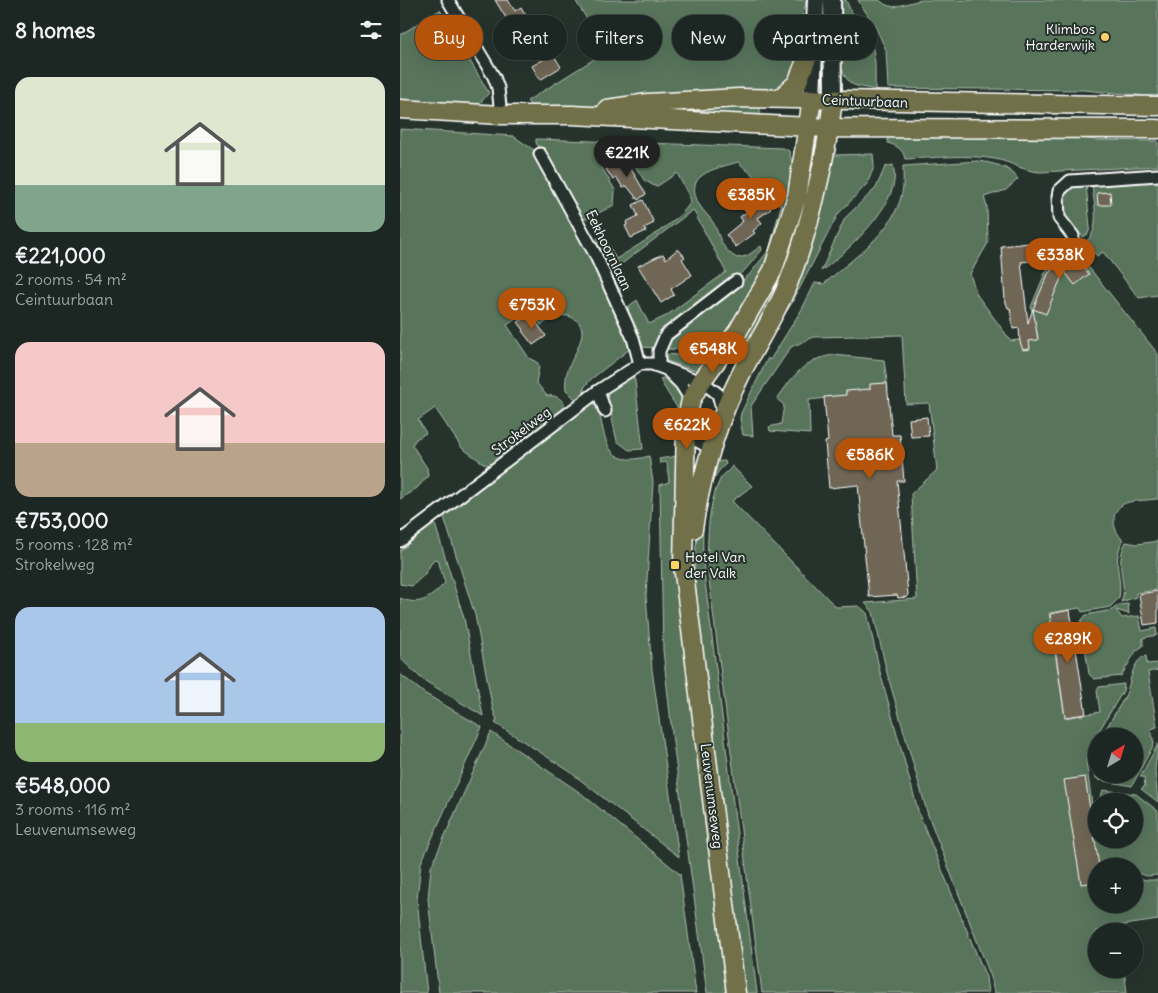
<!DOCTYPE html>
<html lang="en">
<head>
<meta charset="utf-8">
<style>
  body { margin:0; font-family:Delius,sans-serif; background:#252e2a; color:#f1f3f6; height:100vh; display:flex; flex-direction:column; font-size:19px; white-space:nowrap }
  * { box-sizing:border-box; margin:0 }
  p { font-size:16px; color:#a0a5a5 }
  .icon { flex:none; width:28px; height:28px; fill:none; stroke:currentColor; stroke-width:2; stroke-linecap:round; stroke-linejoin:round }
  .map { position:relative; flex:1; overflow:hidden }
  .sheet { display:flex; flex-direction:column; background:#1c2622; width:400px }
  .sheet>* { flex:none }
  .hud { position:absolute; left:15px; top:15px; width:475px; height:45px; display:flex; gap:10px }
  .needle { width:32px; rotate:38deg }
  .fabs { position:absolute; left:688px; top:728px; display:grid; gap:10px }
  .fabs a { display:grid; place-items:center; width:55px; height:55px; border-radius:50%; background:#1c2622; box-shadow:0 5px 20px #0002,0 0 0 1px #3a4340; font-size:25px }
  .price { position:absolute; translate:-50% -42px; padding:0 11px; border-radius:18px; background:#b45309; color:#fff; font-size:16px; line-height:32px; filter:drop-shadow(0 1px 2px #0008) }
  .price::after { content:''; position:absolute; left:50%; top:30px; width:15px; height:11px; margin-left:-8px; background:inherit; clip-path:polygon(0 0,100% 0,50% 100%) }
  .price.on { background:#222; color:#fff }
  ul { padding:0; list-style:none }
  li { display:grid; align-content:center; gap:10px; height:265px; padding:0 15px }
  li span { display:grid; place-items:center; height:155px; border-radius:15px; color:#555 }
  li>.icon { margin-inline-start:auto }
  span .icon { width:90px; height:90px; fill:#fffc; stroke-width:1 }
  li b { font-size:21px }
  h2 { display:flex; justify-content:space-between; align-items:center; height:60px; padding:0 15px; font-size:21px }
  .chip { padding:0 18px; border-radius:22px; background:#1c2622; box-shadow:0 5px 20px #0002,0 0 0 1px #3a4340; font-size:18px; line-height:45px }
  .chip.on { background:#b45309; color:#fff }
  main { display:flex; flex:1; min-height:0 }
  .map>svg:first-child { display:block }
</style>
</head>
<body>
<main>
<section class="sheet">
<h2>8 homes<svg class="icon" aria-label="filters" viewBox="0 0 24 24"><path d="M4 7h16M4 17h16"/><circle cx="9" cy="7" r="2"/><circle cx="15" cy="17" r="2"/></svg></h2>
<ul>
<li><span style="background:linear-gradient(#dfe7d0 70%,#7fa58c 0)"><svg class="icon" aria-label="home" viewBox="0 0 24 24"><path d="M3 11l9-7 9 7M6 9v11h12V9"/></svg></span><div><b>€221,000</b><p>2 rooms · 54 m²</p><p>Ceintuurbaan</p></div></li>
<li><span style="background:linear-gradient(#f6c9c9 65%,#b9a48a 0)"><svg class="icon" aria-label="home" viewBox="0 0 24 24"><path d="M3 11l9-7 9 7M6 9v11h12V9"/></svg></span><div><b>€753,000</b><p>5 rooms · 128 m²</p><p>Strokelweg</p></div></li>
<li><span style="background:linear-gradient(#a9c7e8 75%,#8fb573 0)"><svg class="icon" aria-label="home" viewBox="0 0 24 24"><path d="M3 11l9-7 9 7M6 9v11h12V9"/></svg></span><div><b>€548,000</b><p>3 rooms · 116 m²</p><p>Leuvenumseweg</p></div></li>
</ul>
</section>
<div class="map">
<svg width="758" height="993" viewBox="0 0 758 993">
  <rect width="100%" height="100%" fill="#26332d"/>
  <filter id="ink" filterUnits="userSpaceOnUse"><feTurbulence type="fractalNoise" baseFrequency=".02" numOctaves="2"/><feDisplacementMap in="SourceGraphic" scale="10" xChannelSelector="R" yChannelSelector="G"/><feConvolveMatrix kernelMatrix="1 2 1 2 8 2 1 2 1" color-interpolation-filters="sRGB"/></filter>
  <g filter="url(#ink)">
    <path fill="#59755b" stroke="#acbaad" d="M 175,0 L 407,0 L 401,20 L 399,48 L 391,80 L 380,87 L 355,94 L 185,108 L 130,105 L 127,101 L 207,51 Z
      M 435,0 L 446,0 C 451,14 462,25 469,38 C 477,54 475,73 475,90 C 468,88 457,87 452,84 C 434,72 437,20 435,0 Z
      M 458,0 L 479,0 L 486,5 L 494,7 L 520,0 L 758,0 L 758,97 L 683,90 L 488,88 L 486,50 L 476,28 Z
      M 40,10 L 89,93 L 79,104 L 0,102 L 0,35 Z
      M 360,101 L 360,116 L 289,112 L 247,115 L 247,107 Z
      M 0,129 L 113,136 L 134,150 L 193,259 L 231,348 L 190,380 L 184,388 L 185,395 L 179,400 L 174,398 L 166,390 C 165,382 166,374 169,367 C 174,353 193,328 173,318 C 163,312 150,319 141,325 L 131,309 L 107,325 L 129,358 L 138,363 L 139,367 L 136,382 L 147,396 C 155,395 159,397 164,403 L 163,411 L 99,462 L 86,465 L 62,448 L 35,408 L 18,420 L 26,433 L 16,439 L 12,445 L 27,468 L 28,476 L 17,488 L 0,499 Z
      M 487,134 L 642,135 L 698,140 L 758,141 L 758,166 L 640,172 C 622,171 612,162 595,159 C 566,154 535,158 505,159 C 503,149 497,146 488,143 Z
      M 136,139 L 383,148 L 389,151 L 393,166 L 389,187 L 391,201 L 371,262 L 316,355 L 298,350 L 265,349 L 264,342 L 349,275 L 369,250 L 381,206 L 367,188 L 338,162 C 315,169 281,174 300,206 C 304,212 310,217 314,224 C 321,239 321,249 337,258 L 347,256 L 361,246 L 362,250 L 345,270 L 301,304 L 256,348 L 242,347 L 228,311 L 229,306 L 237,300 L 249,324 L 266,316 L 326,272 L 293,210 L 219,266 L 229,288 L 220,291 L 196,243 L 197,239 L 203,234 L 216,259 C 232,249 287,217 291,200 L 277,173 L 256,187 L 244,180 L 226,152 L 201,166 L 215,190 L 214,205 L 187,219 L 182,218 L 150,161 L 136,143 Z
      M 473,154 L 474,167 L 467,184 L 438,214 L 392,303 L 374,331 L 417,223 L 434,155 Z
      M 578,161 C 592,163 610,166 618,179 L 606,190 L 584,197 L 587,207 L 588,243 L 570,274 L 577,295 L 611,341 L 638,337 L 631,307 L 645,273 L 671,245 L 758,354 L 758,499 C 749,500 739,500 729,502 C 709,507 711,529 723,540 C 711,563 723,576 719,598 L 710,607 L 682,612 L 680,608 L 649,613 L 665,718 L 700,712 L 697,691 L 699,687 L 724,684 L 723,691 L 696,736 L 686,761 L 692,804 L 696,804 L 696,839 L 734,839 L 734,801 L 699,801 L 703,790 L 736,794 L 758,811 L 758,875 L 747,876 L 734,872 L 734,866 L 696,866 L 696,904 L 734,904 L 734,877 L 747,880 L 758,880 L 758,920 L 718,926 L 719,931 L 696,931 L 696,969 L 724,969 L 727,993 L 594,993 L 591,977 L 528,815 L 487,673 L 473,612 L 465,603 L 517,599 L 511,494 L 537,470 L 529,403 L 506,404 L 502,335 L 414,337 L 391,347 L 351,406 L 353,436 L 343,435 L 340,419 L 341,413 L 368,358 L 370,360 L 402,309 L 415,283 L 424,284 C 451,259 494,233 502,193 C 504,185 503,175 503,166 Z
      M 493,165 C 494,170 495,176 494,181 C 491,211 445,254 421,271 L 445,218 L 476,188 L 485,167 Z
      M 758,178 L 758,295 L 739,298 L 703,252 L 697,256 L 685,242 C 702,231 693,200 692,183 Z
      M 686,184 L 690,228 L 688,234 L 683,237 L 665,215 L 665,196 L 672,187 Z
      M 379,275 L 369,307 L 346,354 L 334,346 L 353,325 Z
      M 263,354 L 294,356 L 310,359 L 302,369 L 294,370 L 264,360 Z
      M 434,355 L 484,360 L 488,389 L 447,392 L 446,396 L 409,400 L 410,434 L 370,431 L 369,427 L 381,424 L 384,405 L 377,399 C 394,375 404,359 434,355 Z
      M 232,373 L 235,381 L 243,449 L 229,450 L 217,441 L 206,392 Z
      M 263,378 L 283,393 L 284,417 C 282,415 260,382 260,379 Z
      M 192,403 L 198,407 C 206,440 205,469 249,456 L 253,482 L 246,596 L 252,670 L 279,857 L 169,771 L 95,723 L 97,720 L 93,710 L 75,615 L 43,514 Z
      M 277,456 L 330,993 L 307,993 L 273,742 L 263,650 L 260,485 L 269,482 L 267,462 L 260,463 L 259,459 Z
      M 325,461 L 326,464 C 299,484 302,543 304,573 L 357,993 L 344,993 L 294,595 C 294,571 297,476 317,463 C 320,461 322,461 325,461 Z
      M 332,466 L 352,486 L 332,501 L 436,607 L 459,606 L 467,613 L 480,672 L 519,814 L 586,977 L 588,993 L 362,993 L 308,573 C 307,545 307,505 320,480 C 322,474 329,472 332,466 Z
      M 34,521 L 64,618 L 83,716 L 22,679 L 0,658 L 0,598 C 21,607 30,598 45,583 L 38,560 L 34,559 L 24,575 L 12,586 L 0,584 L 0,551 Z
      M 758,541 L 756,590 L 736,593 L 736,597 L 721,602 C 729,585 713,567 726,542 L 737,544 Z
      M 728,604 L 729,614 L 716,610 L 722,618 L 739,616 L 742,631 L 756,628 L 757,635 L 743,638 L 743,646 L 736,651 L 721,676 L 694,679 L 689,674 L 681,621 L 686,615 L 712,610 L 719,605 Z
      M 746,656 L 747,664 L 758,663 L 758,670 L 748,672 L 757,727 L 751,729 L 754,744 L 732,786 L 699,780 L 695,777 L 693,761 L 691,761 L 696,748 L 696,774 L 734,774 L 734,736 L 702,736 C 709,722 719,708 726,694 C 731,682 732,660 746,656 Z
      M 0,674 L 24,693 L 82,727 L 21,863 L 17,899 L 27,993 L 0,993 Z
      M 91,732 L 182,794 L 280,874 L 296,993 L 39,993 L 28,899 L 31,867 Z
      M 758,744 L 755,770 L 758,802 L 741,789 L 745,786 L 744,777 L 740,777 Z"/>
    <path fill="#6f6657" stroke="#fff" d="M 95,0 L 108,0 L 115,11 L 121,7 L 127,17 L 122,19 L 131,34 L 117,43 L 108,27 L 111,26 Z
      M 153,54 L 161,67 L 140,80 L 132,66 Z
      M 225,159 L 246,194 L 238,200 L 227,186 L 223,188 L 217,178 L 213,180 L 206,169 Z
      M 366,191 L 375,202 L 369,206 L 371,209 L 358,218 L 362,223 L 353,231 L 355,233 L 336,247 L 326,235 L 343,221 L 340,217 L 357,204 L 354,199 Z
      M 710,192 L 711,205 L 698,205 L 697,193 Z
      M 243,200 L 254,223 L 244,228 L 246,231 L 231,238 L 225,226 L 227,225 L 226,222 L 238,216 L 233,205 Z
      M 629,243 L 630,261 L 621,262 L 628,323 L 633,309 L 638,340 L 629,341 L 630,349 L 623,350 L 620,342 L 619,328 L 613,329 L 610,308 L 608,308 L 605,300 L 601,246 Z
      M 278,249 L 285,257 L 282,259 L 292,275 L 271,289 L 274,295 L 261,303 L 238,266 L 263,254 L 266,259 Z
      M 674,249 L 672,253 L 689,274 L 675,285 L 664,271 L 646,314 L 633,309 L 648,274 L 658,264 L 657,262 Z
      M 131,315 L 146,336 L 133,345 L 122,331 L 124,330 L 118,322 Z
      M 487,383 L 492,435 L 500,435 L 504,481 L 497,481 L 508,594 L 507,597 L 498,598 L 497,595 L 469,597 L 458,485 L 429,488 L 425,442 L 428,441 L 424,397 L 446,395 L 446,391 L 470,389 L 470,384 Z
      M 527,417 L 529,436 L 511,437 L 509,419 Z
      M 758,591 L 758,623 L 744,625 L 739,594 Z
      M 670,610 L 686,714 L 665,717 L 650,614 Z
      M 685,777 L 699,866 L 696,866 L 696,882 L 681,884 L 664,780 Z"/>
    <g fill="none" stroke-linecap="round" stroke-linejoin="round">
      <g stroke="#fff" stroke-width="15">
        <path id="minor" d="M 48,0 L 94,77 L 98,88 L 101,115
          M 140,154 L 195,254 L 233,338 L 240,364
          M 673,236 L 659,218 L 658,197 L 659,191 L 670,181 L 758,175
          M 259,366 L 259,351 L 266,335 L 336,281
          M 269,372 L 281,384 L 291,400
          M 198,391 L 205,411
          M 287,425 L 297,441 L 312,449
          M 0,541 L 198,391 L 240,364 L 252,364 L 304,383 L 318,394 L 323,412"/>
      </g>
      <g stroke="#fff" stroke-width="20">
        <path id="secondary" d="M 432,0 L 433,100
          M 412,99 L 416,0"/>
      </g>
      <g stroke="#fff" stroke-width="21">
        <path id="primary" d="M 380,98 L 397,83 L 414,41
          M 0,109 L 101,115 L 172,115 L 430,128 L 758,129
          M 207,109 L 248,103 L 339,98 L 758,106
          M 293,529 C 301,477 317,422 341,374 C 355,346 372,320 385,291 C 408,237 426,159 433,100
          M 336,993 L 283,565 L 286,423 L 291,400 L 301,382 L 338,331 L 373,270 L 397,196 L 412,99"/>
      </g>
      <use href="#minor" stroke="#26332d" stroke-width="11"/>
      <use href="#secondary" stroke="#26332d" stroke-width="16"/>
      <use href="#primary" stroke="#71704a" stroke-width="18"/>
    </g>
  </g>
  <g fill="#ffd166" stroke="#26332d" stroke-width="2">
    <circle cx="705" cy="37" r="5"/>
    <rect x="270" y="560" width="10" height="10" rx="2.5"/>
  </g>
  <g text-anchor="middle" stroke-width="4" stroke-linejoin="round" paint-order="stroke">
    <g font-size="14" fill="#fff" stroke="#26332d" text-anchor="end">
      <text x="695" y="34">Klimbos<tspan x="695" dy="16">Harderwijk</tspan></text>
      <text x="285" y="562" text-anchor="start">Hotel Van<tspan x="285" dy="16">der Valk</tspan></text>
    </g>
    <g font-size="14" fill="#fff" stroke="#26332d">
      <text transform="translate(465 101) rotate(2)" y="5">Ceintuurbaan</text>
      <text transform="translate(209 250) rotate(64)" y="5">Eekhoornlaan</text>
      <text transform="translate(121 431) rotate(-37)" y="5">Strokelweg</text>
      <text transform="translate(312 796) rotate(83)" y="5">Leuvenumseweg</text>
    </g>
  </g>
</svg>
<div class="fabs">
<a><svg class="needle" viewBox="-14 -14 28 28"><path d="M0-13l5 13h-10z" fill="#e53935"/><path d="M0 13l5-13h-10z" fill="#a0a5a5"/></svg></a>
<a><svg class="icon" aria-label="locate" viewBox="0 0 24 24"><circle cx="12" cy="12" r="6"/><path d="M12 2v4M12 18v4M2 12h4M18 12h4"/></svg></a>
<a>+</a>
<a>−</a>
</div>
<b class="price on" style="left:227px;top:178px">€221K</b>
<b class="price" style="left:351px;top:220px">€385K</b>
<b class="price" style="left:660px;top:280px">€338K</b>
<b class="price" style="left:132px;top:330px">€753K</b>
<b class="price" style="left:313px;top:374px">€548K</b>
<b class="price" style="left:287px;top:450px">€622K</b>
<b class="price" style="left:470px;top:480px">€586K</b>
<b class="price" style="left:668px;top:664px">€289K</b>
<div class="hud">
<a class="chip on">Buy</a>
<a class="chip">Rent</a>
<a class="chip">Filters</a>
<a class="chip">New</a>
<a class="chip">Apartment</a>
</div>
</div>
</main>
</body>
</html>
